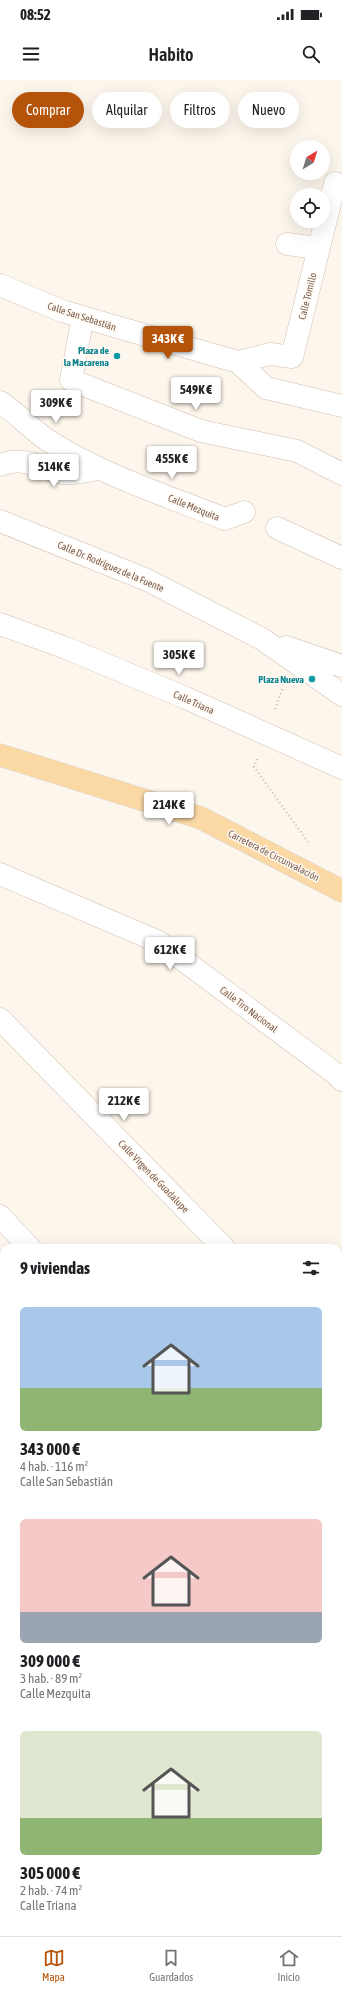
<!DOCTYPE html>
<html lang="es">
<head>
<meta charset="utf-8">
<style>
  body { margin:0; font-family:"Asap Condensed",sans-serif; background:#f6f6f6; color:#202124; height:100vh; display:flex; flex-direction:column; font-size:15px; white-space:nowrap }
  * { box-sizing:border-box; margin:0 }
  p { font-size:13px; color:#757577 }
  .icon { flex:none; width:22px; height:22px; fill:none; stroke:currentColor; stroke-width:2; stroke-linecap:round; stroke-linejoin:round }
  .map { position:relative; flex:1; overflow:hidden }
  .details { position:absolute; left:0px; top:1164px; width:342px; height:692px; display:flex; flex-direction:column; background:#fff; border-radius:12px 12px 0 0; box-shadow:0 4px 16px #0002 }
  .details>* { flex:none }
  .banner { position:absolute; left:12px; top:12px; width:318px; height:36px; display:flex; gap:8px }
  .needle { width:26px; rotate:38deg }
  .buttons { position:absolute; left:290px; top:60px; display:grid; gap:8px }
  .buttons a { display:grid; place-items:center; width:40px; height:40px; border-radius:50%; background:#fff; box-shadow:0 4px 16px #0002; font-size:20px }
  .price { position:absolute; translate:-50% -34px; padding:0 9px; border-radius:4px; background:#fff; color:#222; font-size:13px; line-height:26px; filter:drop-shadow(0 1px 2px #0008) }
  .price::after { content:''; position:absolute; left:50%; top:24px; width:12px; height:9px; margin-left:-6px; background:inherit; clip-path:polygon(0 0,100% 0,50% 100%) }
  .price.selected { background:#b45309; color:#fff }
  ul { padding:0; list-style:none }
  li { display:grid; align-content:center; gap:8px; height:212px; padding:0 20px }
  li span { display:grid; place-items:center; height:124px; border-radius:6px; color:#555 }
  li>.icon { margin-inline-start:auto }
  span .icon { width:72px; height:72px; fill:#fffc; stroke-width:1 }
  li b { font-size:17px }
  h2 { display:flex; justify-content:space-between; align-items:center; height:48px; padding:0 20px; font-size:17px }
  .pill { padding:0 14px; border-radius:18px; background:#fff; box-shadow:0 4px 16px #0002; font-size:14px; line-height:36px }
  .pill.selected { background:#b45309; color:#fff }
  .status { display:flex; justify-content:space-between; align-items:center; height:28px; padding:0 20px; background:#fff; direction:ltr }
  .status svg { height:11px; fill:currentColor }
  header { display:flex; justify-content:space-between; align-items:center; height:52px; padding:0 20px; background:#fff; font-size:18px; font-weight:600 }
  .tabs { display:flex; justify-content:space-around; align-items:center; height:56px; border-top:1px solid #e0e0e0; background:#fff; font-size:11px; color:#757577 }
  .tabs a { display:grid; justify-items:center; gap:2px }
  .tabs .selected { color:#b45309 }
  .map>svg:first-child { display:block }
</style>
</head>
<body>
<div class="status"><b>08:52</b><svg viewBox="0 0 49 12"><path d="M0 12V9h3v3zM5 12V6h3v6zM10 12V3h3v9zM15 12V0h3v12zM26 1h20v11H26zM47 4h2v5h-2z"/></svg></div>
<header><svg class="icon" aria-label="menu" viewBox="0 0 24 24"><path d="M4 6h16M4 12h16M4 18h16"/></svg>Habito<svg class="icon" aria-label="search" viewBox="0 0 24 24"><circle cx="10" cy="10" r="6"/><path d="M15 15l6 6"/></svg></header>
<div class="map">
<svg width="342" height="1856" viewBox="0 0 342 1856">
  <rect width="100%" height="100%" fill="#fdf6ec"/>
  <path fill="#f5e8da" d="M 338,1771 L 342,1773 L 342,1855 L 337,1852 Z"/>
  <path fill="#f3e8fa" d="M 4,1394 L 4,1597 L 0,1591 L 0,1397 Z
    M 338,1644 L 342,1647 L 342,1738 L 338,1742 Z"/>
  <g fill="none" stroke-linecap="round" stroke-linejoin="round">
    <g stroke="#d1beb0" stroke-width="23">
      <path id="minor" d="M 287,164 L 319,168
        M 0,205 L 62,231 L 238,282 L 266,308 L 342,326
        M 83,237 L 71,300 L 201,351 L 297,371 L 342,394
        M 238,282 L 270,274 L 292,277 L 335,103
        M 0,322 C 19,334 33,352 52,363 C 105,396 167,416 225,439 L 244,432
        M 0,385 C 23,375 42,389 63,393 C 73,395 89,390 100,389
        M 0,441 L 145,499 L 262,559 L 342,615
        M 277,448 L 342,478
        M 0,544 L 66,568 L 186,618 L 342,688
        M 286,567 L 342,586
        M 0,794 L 159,862 L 336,994 L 342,1000
        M 0,939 L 224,1168
        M 0,1136 L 30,1168
        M 0,1298 L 4,1303
        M 0,1378 L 4,1375
        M 338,1391 L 342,1394
        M 0,1624 L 4,1630
        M 338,1643 L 342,1646
        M 338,1748 L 342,1743
        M 280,1852 L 289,1856"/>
    </g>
    <g stroke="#dad1cd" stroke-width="23">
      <path id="major" d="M 0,675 L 201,738 L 342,811"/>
    </g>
    <path stroke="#d9b8a5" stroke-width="2.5" stroke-dasharray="1 3" stroke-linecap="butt" d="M 275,629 L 283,607
      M 257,679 L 254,687 L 308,762"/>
    <use href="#minor" stroke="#fff" stroke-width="22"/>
    <use href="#major" stroke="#fbd9a5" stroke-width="22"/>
  </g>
  <g fill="#0f9aa8" stroke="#fffaf3" stroke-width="1.5">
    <circle cx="117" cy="276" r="4"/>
    <circle cx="312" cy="599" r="4"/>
  </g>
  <g text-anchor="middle" stroke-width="3" stroke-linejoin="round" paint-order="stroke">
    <g font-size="10" fill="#7a5c4d" stroke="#fffaf3">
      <text transform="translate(307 216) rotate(-76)" y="4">Calle Tomillo</text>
      <text transform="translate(82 236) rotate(18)" y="4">Calle San Sebastián</text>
      <text transform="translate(194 427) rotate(22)" y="4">Calle Mezquita</text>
      <text transform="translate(111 486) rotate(23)" y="4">Calle Dr. Rodríguez de la Fuente</text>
      <text transform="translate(194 622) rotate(24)" y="4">Calle Triana</text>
      <text transform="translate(274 775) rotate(27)" y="4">Carretera de Circunvalación</text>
      <text transform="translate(249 929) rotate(37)" y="4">Calle Tiro Nacional</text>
      <text transform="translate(154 1096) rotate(46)" y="4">Calle Virgen de Guadalupe</text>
    </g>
    <g font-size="10" font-weight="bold" fill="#0d838f" stroke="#fffaf3" text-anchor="end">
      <text x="109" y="274">Plaza de<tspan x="109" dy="12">la Macarena</tspan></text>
      <text x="304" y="603">Plaza Nueva</text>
    </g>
  </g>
</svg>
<div class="buttons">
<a><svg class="needle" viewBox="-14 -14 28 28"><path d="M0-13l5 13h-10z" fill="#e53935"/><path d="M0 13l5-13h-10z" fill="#757577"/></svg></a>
<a><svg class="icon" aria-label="locate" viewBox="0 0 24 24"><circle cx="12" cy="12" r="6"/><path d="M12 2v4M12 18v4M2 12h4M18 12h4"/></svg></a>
</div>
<b class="price selected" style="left:168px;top:280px">343K €</b>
<b class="price" style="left:196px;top:331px">549K €</b>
<b class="price" style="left:56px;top:344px">309K €</b>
<b class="price" style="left:172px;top:400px">455K €</b>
<b class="price" style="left:54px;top:408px">514K €</b>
<b class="price" style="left:179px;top:596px">305K €</b>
<b class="price" style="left:169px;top:746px">214K €</b>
<b class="price" style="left:170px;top:891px">612K €</b>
<b class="price" style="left:124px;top:1042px">212K €</b>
<div class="banner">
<a class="pill selected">Comprar</a>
<a class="pill">Alquilar</a>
<a class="pill">Filtros</a>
<a class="pill">Nuevo</a>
</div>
<section class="details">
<h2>9 viviendas<svg class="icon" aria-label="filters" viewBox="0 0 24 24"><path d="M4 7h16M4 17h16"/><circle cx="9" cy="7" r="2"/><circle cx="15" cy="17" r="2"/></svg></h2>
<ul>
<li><span style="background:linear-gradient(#a9c7e8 65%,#8fb573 0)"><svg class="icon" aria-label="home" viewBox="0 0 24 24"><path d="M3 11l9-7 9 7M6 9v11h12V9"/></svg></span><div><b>343 000 €</b><p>4 hab. · 116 m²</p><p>Calle San Sebastián</p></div></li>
<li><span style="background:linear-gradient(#f6c9c9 75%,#9aa5b1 0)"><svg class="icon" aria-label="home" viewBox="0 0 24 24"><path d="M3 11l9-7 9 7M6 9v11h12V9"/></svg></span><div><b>309 000 €</b><p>3 hab. · 89 m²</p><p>Calle Mezquita</p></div></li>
<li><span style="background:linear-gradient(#dfe7d0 70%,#8fb573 0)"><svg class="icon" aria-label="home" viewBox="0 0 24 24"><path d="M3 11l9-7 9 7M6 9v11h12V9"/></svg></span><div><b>305 000 €</b><p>2 hab. · 74 m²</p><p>Calle Triana</p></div></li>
</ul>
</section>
</div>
<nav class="tabs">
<a class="selected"><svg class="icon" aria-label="map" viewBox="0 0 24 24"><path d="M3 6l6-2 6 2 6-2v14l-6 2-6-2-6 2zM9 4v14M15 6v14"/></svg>Mapa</a>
<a><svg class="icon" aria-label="saved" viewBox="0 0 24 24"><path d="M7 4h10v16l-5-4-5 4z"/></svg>Guardados</a>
<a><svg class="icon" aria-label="home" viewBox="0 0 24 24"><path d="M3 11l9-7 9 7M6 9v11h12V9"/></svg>Inicio</a>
</nav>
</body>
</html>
